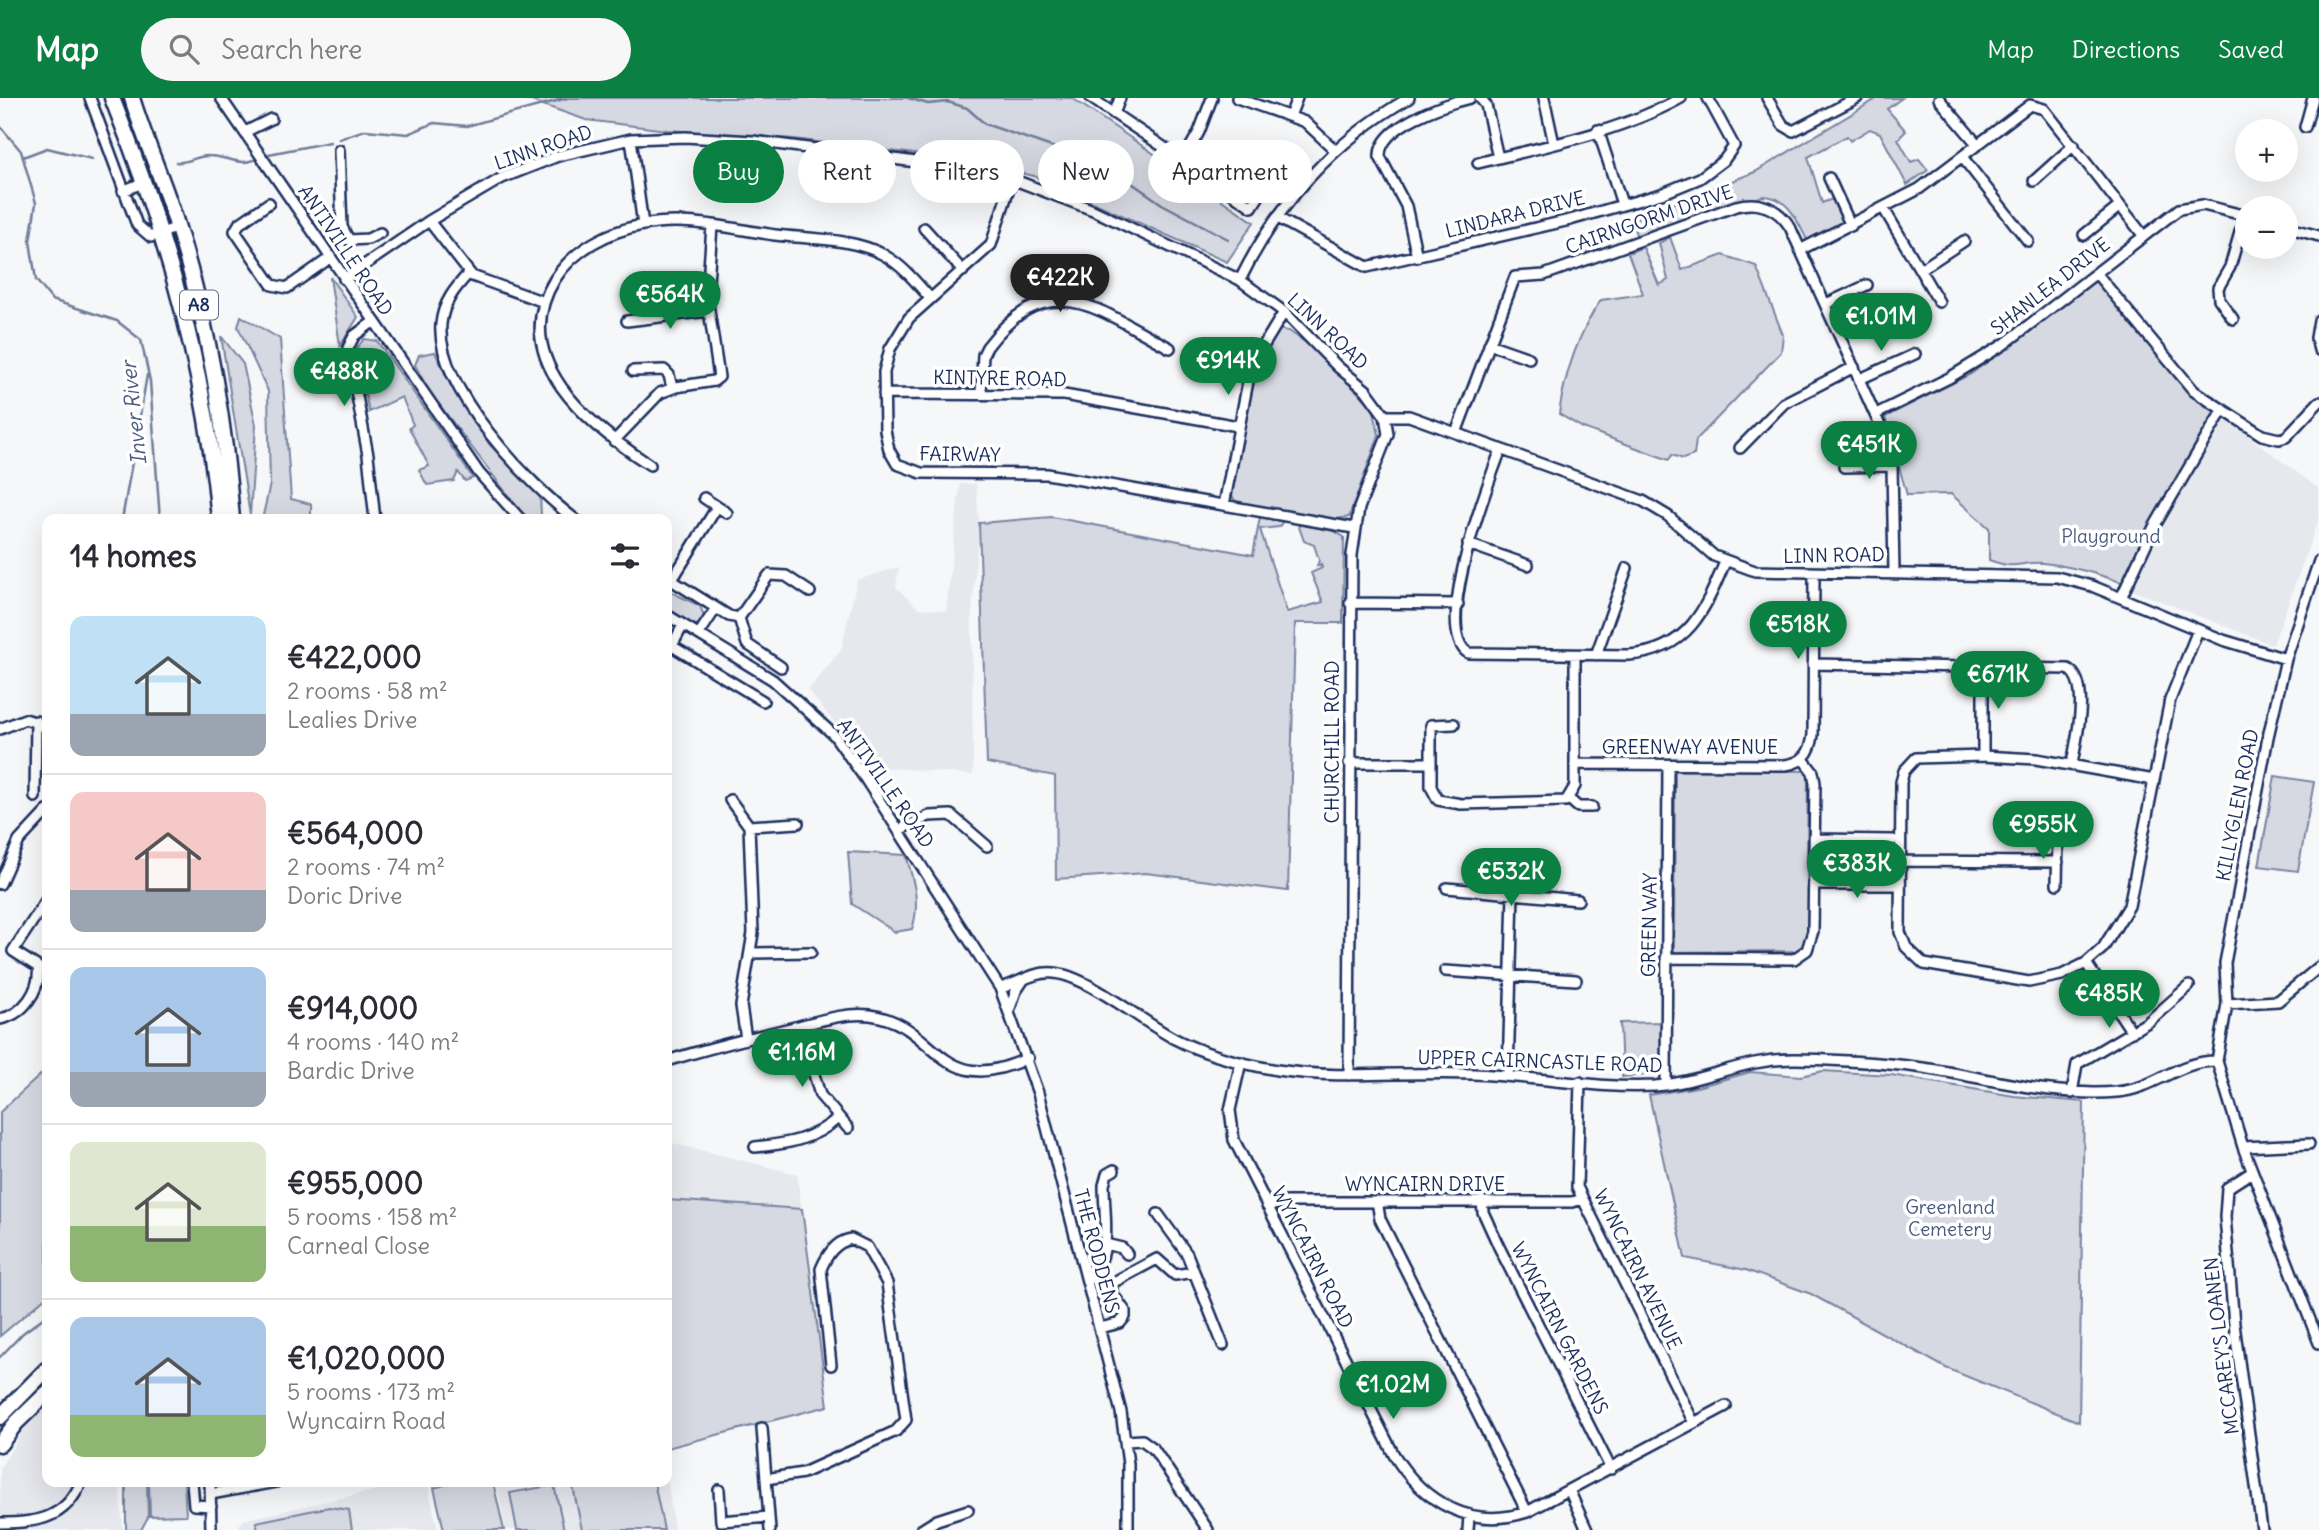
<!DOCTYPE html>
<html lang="en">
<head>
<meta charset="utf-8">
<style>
  body { margin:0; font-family:Delius,sans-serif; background:#f7f7f7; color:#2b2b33; height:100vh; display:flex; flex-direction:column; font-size:26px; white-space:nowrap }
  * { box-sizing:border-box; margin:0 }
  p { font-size:23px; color:#7c7c81 }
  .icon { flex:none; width:38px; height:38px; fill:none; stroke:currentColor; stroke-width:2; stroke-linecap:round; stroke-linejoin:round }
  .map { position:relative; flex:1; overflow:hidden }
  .details { position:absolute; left:42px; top:416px; width:630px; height:973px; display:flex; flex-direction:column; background:#fff; border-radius:14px; box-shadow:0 7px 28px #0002 }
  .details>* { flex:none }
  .top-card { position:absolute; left:693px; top:42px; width:665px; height:63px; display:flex; gap:14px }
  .buttons { position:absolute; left:2235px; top:21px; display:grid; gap:14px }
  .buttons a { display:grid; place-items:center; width:63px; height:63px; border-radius:50%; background:#fff; box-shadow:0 7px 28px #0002; font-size:35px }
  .price { position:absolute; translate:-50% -60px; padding:0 16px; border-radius:24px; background:#0b8043; color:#fff; font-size:23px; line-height:46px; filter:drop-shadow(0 2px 4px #0008) }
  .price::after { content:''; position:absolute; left:50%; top:42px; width:21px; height:16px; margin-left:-10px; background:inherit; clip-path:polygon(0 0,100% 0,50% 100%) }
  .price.active { background:#222; color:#fff }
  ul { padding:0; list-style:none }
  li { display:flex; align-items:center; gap:21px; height:175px; padding:0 28px }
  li+li { border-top:2px solid #e1e1e2 }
  li span { display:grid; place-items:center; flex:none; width:196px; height:140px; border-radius:14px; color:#555 }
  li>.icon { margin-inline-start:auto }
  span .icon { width:84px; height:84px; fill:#fffc; stroke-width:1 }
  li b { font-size:30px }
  h2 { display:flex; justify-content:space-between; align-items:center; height:84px; padding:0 28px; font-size:30px }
  .pill { padding:0 24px; border-radius:32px; background:#fff; box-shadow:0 7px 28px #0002; font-size:24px; line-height:63px }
  .pill.active { background:#0b8043; color:#fff }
  header { display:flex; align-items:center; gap:42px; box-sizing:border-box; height:98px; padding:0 35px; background:#0b8043; color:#fff }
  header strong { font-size:33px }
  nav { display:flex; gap:38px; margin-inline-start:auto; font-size:24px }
  .search { width:490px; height:63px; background:#f7f7f7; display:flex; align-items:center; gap:18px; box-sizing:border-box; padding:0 24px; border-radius:38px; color:#7c7c81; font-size:26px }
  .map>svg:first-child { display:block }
</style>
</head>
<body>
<header>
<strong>Map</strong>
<div class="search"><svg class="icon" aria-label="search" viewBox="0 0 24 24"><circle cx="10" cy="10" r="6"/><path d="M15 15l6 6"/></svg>Search here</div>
<nav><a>Map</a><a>Directions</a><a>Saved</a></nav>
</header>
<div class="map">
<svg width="2319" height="1432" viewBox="0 0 2319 1432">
  <rect width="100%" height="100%" fill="#f6f7f9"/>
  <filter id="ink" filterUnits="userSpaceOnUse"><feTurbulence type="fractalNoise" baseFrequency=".0143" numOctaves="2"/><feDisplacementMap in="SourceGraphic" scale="14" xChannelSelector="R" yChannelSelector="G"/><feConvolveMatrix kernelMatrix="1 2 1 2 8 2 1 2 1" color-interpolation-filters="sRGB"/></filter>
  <g filter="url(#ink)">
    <path fill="#e6e8ee" d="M 2226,321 L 2319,391 L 2319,420 L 2273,547 L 2130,491 L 2171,407 L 2218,329 Z
      M 960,386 L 976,386 L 979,425 L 972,515 L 973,677 L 869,668 L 808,592 L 841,552 L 857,482 L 899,469 L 896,489 L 918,510 L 946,513 Z
      M 667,1044 L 797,1076 L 828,1308 L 667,1350 Z
      M 47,1307 L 47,1384 L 119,1384 L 123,1432 L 0,1432 L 0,1370 L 24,1331 Z
      M 667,1378 L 674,1432 L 506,1432 L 496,1384 L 667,1384 Z
      M 412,1384 L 427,1384 L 438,1432 L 236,1432 L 243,1422 Z"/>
    <path fill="#d6d9e2" stroke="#7884a0" stroke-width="2" d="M 523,0 L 1072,0 L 1254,124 L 1227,164 L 1034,78 L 963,62 L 794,41 L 667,32 L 586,22 Z
      M 1878,0 L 1902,0 L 1887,11 L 1906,33 L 1898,41 L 1911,64 L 1919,61 L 1928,72 L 1907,87 L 1880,35 L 1870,31 L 1850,43 L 1847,38 L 1808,59 L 1822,105 L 1835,100 L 1847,126 L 1807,142 C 1797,122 1788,98 1763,98 L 1637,139 L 1631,122 L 1755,74 Z
      M 1670,139 L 1682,172 L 1723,157 L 1756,168 L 1783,237 L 1781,254 L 1696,342 L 1694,357 L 1683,361 L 1672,357 L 1669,362 L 1583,330 L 1559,316 C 1564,278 1579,233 1601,202 L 1643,196 L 1628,155 L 1643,149 L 1659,187 L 1668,182 L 1659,145 Z
      M 330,179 L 358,219 L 340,248 Z
      M 2098,181 L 2217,314 L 2124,485 C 2097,476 2072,468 2043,465 C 2018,463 2018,473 1989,462 L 1989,430 L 1951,396 L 1907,397 L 1885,319 L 1971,276 Z
      M 241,218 L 280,241 L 291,401 L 311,406 L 311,422 L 262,422 L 270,386 L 268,293 L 238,229 Z
      M 1276,231 L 1289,233 L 1309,247 L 1373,309 L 1379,337 L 1349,419 L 1335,421 L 1236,404 L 1229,393 C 1240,337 1244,279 1276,231 Z
      M 221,238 L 243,266 L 256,327 L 250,417 Z
      M 364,241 L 377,243 L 388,258 L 473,380 L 465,383 L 458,374 L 454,383 L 427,387 L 419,372 L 429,368 L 409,330 L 413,327 L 402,299 L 369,314 L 356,251 Z
      M 435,254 L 451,288 L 471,314 L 489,346 L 540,397 L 541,417 L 549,422 L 529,422 L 521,414 L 429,293 L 415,267 L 419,257 Z
      M 1052,419 L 1253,457 L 1260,419 L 1283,423 L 1279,429 L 1260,431 L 1287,514 L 1323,504 L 1311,475 L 1322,470 L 1321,466 L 1317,468 L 1319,462 L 1314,447 L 1304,443 L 1298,426 L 1334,433 L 1344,439 L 1343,525 L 1295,525 L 1288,793 L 1146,775 L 1056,781 L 1055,678 L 987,665 L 979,425 Z
      M 667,492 L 700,508 L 705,521 L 701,526 L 693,527 L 667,512 Z
      M 1675,671 L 1808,673 L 1807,766 L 1810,777 L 1806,848 L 1798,853 L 1674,854 Z
      M 2275,678 L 2314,684 L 2298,773 L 2259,768 Z
      M 1821,744 L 1896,744 L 1895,779 L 1820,782 Z
      M 848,754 L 906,757 C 913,781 921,805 912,831 L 895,834 L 852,806 Z
      M 1663,924 L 1660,976 L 1622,979 L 1620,925 Z
      M 47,971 L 47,1198 L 0,1238 L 0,1014 Z
      M 1823,973 L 1891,977 L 2014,998 L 2084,1004 L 2079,1324 L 1946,1270 L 1811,1196 L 1746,1172 L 1685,1160 L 1649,997 L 1697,989 L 1750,974 L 1801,978 Z
      M 667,1102 L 802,1111 L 828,1308 L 667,1350 Z
      M 126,1384 L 147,1384 L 148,1419 L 141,1432 L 126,1432 Z
      M 149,1384 L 184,1384 L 186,1417 L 150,1418 Z
      M 455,1384 L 493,1384 L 504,1432 L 444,1432 L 434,1390 Z
      M 572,1384 L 654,1384 L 664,1432 L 582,1432 Z
      M 554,1387 L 564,1432 L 517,1432 L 510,1395 Z
      M 329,1409 L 349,1412 L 352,1432 L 258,1432 L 256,1424 Z"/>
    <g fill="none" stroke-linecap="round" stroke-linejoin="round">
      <path stroke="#707c99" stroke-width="2.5" d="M 908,0 L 928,6 L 948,4 L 967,10 L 985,26 L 1069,55 L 1126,81 L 1162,106 L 1228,141
        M 0,28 L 21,53 L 36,105 L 30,143 L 36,182 L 52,202 L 117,223 L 141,242 L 150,283 L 160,422
        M 339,41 L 365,32 L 408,36 L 434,25 L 467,28 L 567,0
        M 269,56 L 330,44
        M 23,59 L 47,50 L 92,61
        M 176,64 C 188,66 197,57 209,58 C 225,58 239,68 254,62
        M 122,422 L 147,277
        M 0,1259 L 23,1235 L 47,1217"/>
      <g stroke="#1b2f5e" stroke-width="14">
        <path id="minor" d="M 90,0 L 137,127 L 151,139 L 178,129
          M 221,0 L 479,375 L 521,422
          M 1091,0 L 1252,109 L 1262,93
          M 1237,0 L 1305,24 L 1335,52
          M 1480,0 L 1486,7 L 1498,60
          M 1544,0 L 1554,46
          M 1767,0 L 1783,27 L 1793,33 L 1857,0
          M 1939,1 L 1978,47
          M 1114,16 L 1120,0
          M 1290,18 L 1297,0
          M 2305,29 L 2313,0
          M 1598,32 L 1622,106
          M 245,34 L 271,21
          M 631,41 L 643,127
          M 339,52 L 342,129 L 349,142 L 368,141 L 380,135
          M 1963,60 L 2028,143
          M 1182,64 L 1199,34 L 1212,0
          M 1478,65 C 1546,48 1620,34 1681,0
          M 1829,80 L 1851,128
          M 1012,81 L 991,147 L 909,220 L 890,251 L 884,274 L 885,332 L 889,352 L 897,366 L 921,375 L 1047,376 L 1354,430
          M 2034,83 L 2074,47
          M 123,93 L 142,85
          M 269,105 L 239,126 L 235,133 L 272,187 L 287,190 L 330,160
          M 1884,111 L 1939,204
          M 1278,120 L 1367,169 L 1570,122 L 1661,96 L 1700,80 L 1724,62 L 1734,48 L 1708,0
          M 429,123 L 472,178 L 544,204
          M 2286,129 L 2319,138
          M 924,130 L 963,173
          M 2084,137 L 2120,108
          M 1800,152 L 1919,91 L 2030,7 L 2044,11 L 2143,137
          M 1417,159 L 1406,108 L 1380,59 C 1378,28 1445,6 1470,0
          M 1920,172 L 1964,143
          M 469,175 C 455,190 443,205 441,226 C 436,290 529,387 576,422
          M 2096,175 L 2194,293 L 2262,337 L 2279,341 L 2286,339 L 2319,304
          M 344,181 L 429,123 L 502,80 L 558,58 L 631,41 L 685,39 L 753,43 L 924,65 L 1012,81 L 1093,112 L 1240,182 L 1284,214 L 1338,269 L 1366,292 L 1385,318 L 1388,336 L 1359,410 L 1352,457 L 1349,977
          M 1240,182 C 1277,106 1335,42 1409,0
          M 1826,206 L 1867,187
          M 2233,221 L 2219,201 L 2218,190 L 2230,169 L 2245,117
          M 2319,222 L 2316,240 L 2319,252
          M 627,223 L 708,213
          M 373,224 L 354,238 L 348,250 L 368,357 L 375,422
          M 1489,246 L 1529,260
          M 633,273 L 664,272 L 669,277 L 672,290
          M 1860,281 L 1915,256
          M 981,295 L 983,257 L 987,249 C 1050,167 1098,212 1170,250
          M 884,296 L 1064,297 L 1238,328
          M 1876,316 L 1949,280 L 2003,247 L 2179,111 L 2203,107 L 2247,118
          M 1385,318 L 1409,318 L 1643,403 L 1668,418 L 1714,458 L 1755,473 L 2057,479 L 2092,488 L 2223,542 L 2286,561
          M 1456,335 L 1515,179 L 1544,177 L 1736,108 C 1759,102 1778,110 1790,129 L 1887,343 L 1892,368 L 1894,474
          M 614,343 L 660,295 L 676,289 L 714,283 L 719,279 L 707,199 L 712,128
          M 1740,350 L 1784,305 L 1854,269
          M 1501,351 C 1488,386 1432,531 1468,555 L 1629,557 C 1688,553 1705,512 1725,464
          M 650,367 C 590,328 506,261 555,181 C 574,151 609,133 643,127 C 686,118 732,131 775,137 C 808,141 854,140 884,157 C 903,168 916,184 930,200
          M 1844,369 L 1892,368
          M 704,400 L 727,415
          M 1224,407 L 1251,268 L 1284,214
          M 1468,446 L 1528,467
          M 668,480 L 729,518 L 739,520
          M 672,482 L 717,409
          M 2121,500 L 2154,429 L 2222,313
          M 1350,505 L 1458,506
          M 667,517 L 773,582 L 834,637 L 866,682 L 1000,890 L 1038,995 L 1121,1314 L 1128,1366 L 1128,1432
          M 739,520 L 769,477 L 786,478 L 810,494
          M 739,520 L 747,546 L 781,569
          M 699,536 L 716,510
          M 667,545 L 763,603
          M 672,548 L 683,527
          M 1596,557 L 1627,470
          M 1813,566 L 2068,571 C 2091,584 2076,643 2072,666
          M 1983,568 L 1983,658
          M 1454,626 L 1431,627 L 1431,689 L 1438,702 L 1461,706 L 1566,703 L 1575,688 L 1575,557
          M 0,631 L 25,621 L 47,628
          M 1349,665 L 1431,665
          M 1575,666 L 1785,667 C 1803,665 1811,655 1813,637 L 1814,476
          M 2154,682 L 2036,661 L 1983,658 L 1916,660 L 1904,673 L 1901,684 L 1900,834 L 1906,849 L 1924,866 L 2029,884 L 2062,877 L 2086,865 L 2103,850 L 2129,808 L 2170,602 L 2198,532
          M 35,699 L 36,623
          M 1569,701 L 1578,709 L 1592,709
          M 730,702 L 749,728 L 753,835 L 741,908 L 746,941
          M 749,728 L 798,725
          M 899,732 L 929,718 L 951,717 L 987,748
          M 1814,741 L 1893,742
          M 1881,753 L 1882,742
          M 1900,763 L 2058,764
          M 0,786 L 19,743 L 47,713
          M 2057,786 L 2058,740
          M 1814,787 L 1900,787
          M 1447,790 L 1578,802
          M 750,855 L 811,854
          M 1666,860 L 1794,861 L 1807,852 L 1813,833 L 1815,685 L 1813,674 L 1803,661
          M 2086,865 L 2132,934
          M 1445,873 L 1576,882
          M 1000,890 C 1018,886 1033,873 1054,875 C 1088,878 1142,924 1175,941 C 1206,957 1243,966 1277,972 C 1342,982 1408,973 1473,976 C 1533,978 1595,991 1655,988 C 1706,984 1742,960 1797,961 C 1843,962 1890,964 1936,972 C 1996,982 2055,999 2117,994 C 2156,991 2176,963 2217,963
          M 2227,906 L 2278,903 L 2319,869
          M 1009,913 L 1016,893 L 1024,881
          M 0,921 C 23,917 41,892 38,869 L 13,853 L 47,801
          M 800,928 L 820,997 L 848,1030
          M 667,963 C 708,950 749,940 791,930 C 816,924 844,914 870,917 C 939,926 937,1003 1028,960
          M 2217,963 L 2227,906 L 2225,865 L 2268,639 L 2286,561 L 2319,463
          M 2217,963 L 2243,1049 L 2319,1245
          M 1241,964 L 1230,1012 L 1234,1042 L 1394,1357 C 1424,1405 1471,1432 1527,1414 L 1726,1308
          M 1508,977 L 1513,795
          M 1580,984 L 1577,1089 L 1694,1325
          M 1666,987 L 1668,667
          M 2072,995 L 2077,966 L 2148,924 L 2189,888
          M 755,1049 C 787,1046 813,1042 838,1020
          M 2243,1049 L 2309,1046
          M 2252,1074 L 2227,1090 L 2225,1119 L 2234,1226 L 2262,1432
          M 1377,1103 L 1380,1121 L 1527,1414
          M 1482,1103 L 1483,1114 L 1499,1149 L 1611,1371
          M 1267,1108 L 1286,1104 L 1572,1104 L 1583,1101
          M 1158,1116 L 1187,1156 L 1223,1247
          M 1105,1146 L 1122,1150 L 1127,1156
          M 1087,1184 C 1114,1158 1104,1122 1104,1087 L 1107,1076 L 1114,1072
          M 1100,1230 L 1120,1225 L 1125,1219 L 1125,1213 L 1112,1195 L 1112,1185 L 1157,1161 L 1175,1177 L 1194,1174
          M 762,1330 L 770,1432
          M 1126,1343 L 1142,1342 L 1153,1350 L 1208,1432
          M 766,1381 L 803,1375 L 896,1333 L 906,1322 L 887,1185 L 867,1149 L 851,1141 C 835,1144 827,1157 821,1171 L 831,1267
          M 192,1384 L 194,1407 L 211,1408
          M 210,1384 L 211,1432
          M 719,1392 L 721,1423 L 769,1419
          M 1570,1394 L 1587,1432
          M 211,1396 L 276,1384
          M 0,1425 C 36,1425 66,1421 81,1384
          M 921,1432 L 937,1422 L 968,1412
          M 1468,1432 L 1469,1418"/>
      </g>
      <g stroke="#1b2f5e" stroke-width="19">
        <path id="highway" d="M 112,0 C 166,135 207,277 219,422
          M 132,0 C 145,43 164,84 177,127 C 207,222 225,322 232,422
          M 0,1319 L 47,1271
          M 0,1346 L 16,1325 L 47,1295"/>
      </g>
      <use href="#minor" stroke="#fff" stroke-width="9"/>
      <use href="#highway" stroke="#fff" stroke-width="14"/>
    </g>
  </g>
  <g text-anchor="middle" stroke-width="7" stroke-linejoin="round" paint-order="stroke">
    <rect fill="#fff" stroke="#5f6d8e" stroke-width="2" x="180" y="192.5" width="38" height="29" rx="5"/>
    <g font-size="18" font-weight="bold" fill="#1b2f5e">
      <text x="199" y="213">A8</text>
    </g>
    <g font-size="19" fill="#1b2f5e" stroke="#fff">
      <text transform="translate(543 49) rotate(-19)" y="7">LINN ROAD</text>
      <text transform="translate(1515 116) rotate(-14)" y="7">LINDARA DRIVE</text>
      <text transform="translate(1649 121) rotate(-19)" y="7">CAIRNGORM DRIVE</text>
      <text transform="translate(346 152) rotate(56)" y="7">ANTIVILLE ROAD</text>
      <text transform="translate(2050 188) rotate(-38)" y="7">SHANLEA DRIVE</text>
      <text transform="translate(1328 233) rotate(43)" y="7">LINN ROAD</text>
      <text transform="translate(1000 280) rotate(1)" y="7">KINTYRE ROAD</text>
      <text transform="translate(960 356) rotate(1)" y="7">FAIRWAY</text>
      <text transform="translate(1834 457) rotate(-1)" y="7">LINN ROAD</text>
      <text transform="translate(1332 644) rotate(-90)" y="7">CHURCHILL ROAD</text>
      <text x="1690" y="656">GREENWAY AVENUE</text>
      <text transform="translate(886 685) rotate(55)" y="7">ANTIVILLE ROAD</text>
      <text transform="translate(2237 707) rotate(-79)" y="7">KILLYGLEN ROAD</text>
      <text transform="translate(1649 827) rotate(-89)" y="7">GREEN WAY</text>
      <text transform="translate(1540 963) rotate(2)" y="7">UPPER CAIRNCASTLE ROAD</text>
      <text x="1425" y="1093">WYNCAIRN DRIVE</text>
      <text transform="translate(1097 1153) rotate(75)" y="7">THE RODDENS</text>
      <text transform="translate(1313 1159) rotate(63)" y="7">WYNCAIRN ROAD</text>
      <text transform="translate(1638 1171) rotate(64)" y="7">WYNCAIRN AVENUE</text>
      <text transform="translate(1560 1230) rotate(63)" y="7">WYNCAIRN GARDENS</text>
      <text transform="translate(2221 1248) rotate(-97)" y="7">MCCAREY'S LOANEN</text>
    </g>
    <g font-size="19" fill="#4a5a7f" stroke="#fff">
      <text x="2111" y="445">Playground</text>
      <text x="1950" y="1116">Greenland<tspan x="1950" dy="22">Cemetery</tspan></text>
    </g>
    <g font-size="21" font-style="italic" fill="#4d5c81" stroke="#fff">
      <text transform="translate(134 315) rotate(-96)" y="7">Inver River</text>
    </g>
  </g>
</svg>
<div class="buttons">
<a>+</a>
<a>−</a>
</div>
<b class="price active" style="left:1060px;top:216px">€422K</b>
<b class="price" style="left:670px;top:233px">€564K</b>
<b class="price" style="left:1881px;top:255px">€1.01M</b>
<b class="price" style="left:1228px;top:299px">€914K</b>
<b class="price" style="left:344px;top:310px">€488K</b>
<b class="price" style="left:1869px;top:383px">€451K</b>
<b class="price" style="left:1798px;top:563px">€518K</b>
<b class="price" style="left:1998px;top:613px">€671K</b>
<b class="price" style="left:2043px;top:763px">€955K</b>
<b class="price" style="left:1857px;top:802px">€383K</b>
<b class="price" style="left:1511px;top:810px">€532K</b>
<b class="price" style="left:2109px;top:932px">€485K</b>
<b class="price" style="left:802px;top:991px">€1.16M</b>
<b class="price" style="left:1393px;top:1323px">€1.02M</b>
<div class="top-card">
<a class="pill active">Buy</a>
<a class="pill">Rent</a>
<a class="pill">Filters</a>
<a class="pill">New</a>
<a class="pill">Apartment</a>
</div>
<section class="details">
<h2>14 homes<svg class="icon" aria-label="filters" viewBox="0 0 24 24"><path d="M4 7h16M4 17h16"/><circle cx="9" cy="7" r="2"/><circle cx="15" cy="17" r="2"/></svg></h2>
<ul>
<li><span style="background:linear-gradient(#bfe0f5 70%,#9aa5b1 0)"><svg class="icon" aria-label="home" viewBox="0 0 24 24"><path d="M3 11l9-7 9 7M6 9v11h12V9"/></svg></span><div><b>€422,000</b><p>2 rooms · 58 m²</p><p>Lealies Drive</p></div></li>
<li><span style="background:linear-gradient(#f6c9c9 70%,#9aa5b1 0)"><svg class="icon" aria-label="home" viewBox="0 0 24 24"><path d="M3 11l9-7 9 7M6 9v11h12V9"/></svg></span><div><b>€564,000</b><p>2 rooms · 74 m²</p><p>Doric Drive</p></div></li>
<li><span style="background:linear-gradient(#a9c7e8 75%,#9aa5b1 0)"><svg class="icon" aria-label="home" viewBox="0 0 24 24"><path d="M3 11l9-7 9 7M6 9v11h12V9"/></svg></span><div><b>€914,000</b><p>4 rooms · 140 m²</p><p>Bardic Drive</p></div></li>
<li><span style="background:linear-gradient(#dfe7d0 60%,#8fb573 0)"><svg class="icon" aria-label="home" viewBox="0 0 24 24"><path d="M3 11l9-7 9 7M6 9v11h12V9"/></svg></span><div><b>€955,000</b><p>5 rooms · 158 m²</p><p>Carneal Close</p></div></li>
<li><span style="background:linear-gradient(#a9c7e8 70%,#8fb573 0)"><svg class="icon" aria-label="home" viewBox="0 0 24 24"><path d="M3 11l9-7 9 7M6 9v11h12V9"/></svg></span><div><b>€1,020,000</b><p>5 rooms · 173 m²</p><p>Wyncairn Road</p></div></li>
</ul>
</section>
</div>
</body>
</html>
